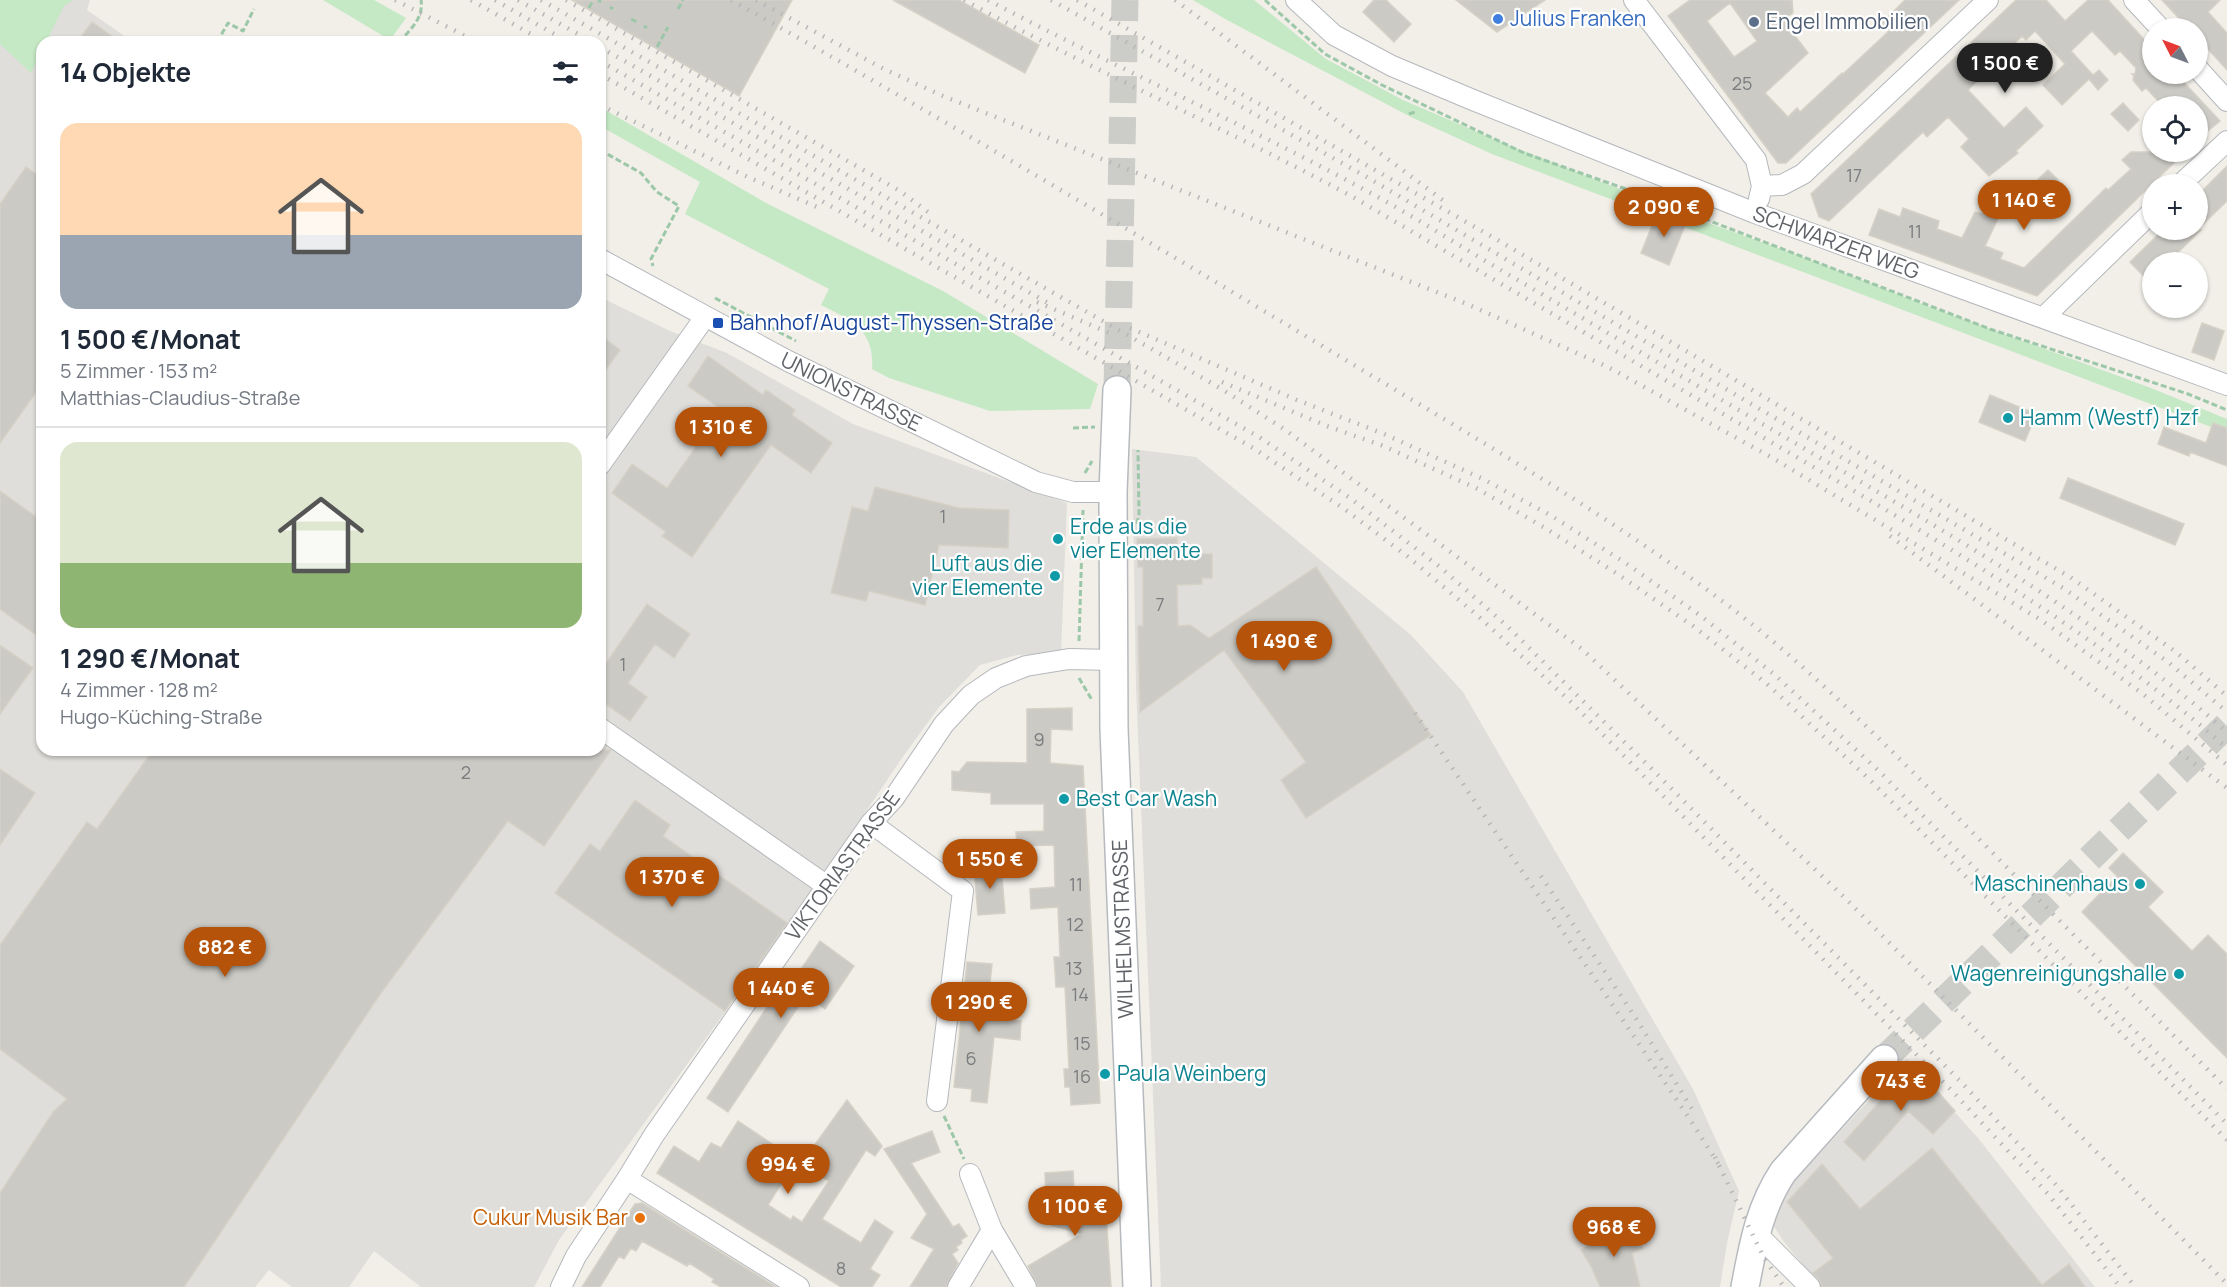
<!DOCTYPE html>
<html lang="de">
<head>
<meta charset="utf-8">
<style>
  body { margin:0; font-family:Manrope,sans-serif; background:#f6f6f7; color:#1f2937; height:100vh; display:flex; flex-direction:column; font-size:22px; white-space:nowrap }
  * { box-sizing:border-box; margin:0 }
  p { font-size:20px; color:#747a83 }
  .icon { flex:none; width:33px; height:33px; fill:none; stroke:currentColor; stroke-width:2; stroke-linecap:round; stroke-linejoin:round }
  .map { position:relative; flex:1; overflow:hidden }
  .details { position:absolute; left:36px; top:36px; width:570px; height:720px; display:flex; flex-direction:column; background:#fff; border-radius:18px; box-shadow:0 2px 4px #0004 }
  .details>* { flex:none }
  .needle { width:39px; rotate:312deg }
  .controls { position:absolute; left:2142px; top:18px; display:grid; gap:12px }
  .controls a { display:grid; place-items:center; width:66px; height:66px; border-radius:50%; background:#fff; box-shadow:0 2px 4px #0004; font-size:30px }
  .price { position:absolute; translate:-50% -51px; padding:0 14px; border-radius:21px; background:#b45309; color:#fff; font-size:20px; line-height:39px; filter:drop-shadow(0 2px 3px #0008) }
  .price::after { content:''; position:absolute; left:50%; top:36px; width:18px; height:14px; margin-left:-9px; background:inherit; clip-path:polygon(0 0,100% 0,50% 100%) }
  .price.on { background:#222; color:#fff }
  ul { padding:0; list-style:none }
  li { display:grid; align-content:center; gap:12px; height:318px; padding:0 24px }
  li+li { border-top:2px solid #e0e1e3 }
  li span { display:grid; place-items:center; height:186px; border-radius:18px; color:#555 }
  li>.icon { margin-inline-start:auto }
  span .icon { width:108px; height:108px; fill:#fffc; stroke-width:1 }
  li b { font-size:26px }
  h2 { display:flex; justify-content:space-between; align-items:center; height:72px; padding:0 24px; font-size:26px }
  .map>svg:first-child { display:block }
</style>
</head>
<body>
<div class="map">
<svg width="2227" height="1287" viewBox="0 0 2227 1287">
  <rect width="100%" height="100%" fill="#f1efe8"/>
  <path fill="#e0deda" d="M 0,0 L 90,0 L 87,10 L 133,42 L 42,42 L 42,750 L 600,750 L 600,297 L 670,331 L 727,353 L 853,424 L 1067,503 L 1061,653 L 1017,655 L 980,665 L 939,707 L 902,758 L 798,912 L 559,1240 L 534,1287 L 421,1287 L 374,1251 L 349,1287 L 292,1287 L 269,1270 L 255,1287 L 0,1287 Z
    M 1132,449 L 1196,457 L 1411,635 L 1463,692 L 1693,1089 L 1739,1191 L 1727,1243 L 1720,1287 L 1161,1287 L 1136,687 Z
    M 1907,1059 L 1978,1138 L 2095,1287 L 1822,1287 L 1784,1242 L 1773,1225 L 1774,1208 L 1785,1191 Z"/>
  <path fill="#c5e8c5" d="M 0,0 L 73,0 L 64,6 L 46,42 L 42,42 L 42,50 L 31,73 L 0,44 Z
    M 323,0 L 374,0 L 406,18 L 390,40 Z
    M 1193,0 L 1254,0 L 1326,59 L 1403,100 L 1496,140 L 1675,211 L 1811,260 L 1925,305 L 2151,388 L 2227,419 L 2227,433 L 1492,154 L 1411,117 L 1227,20 Z
    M 600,107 L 766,203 L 943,291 L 1098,384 L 1090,409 L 990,411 L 889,378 L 872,369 C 875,330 851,320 821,305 L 829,289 L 685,214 L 700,182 L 600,126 Z"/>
  <path fill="#cccac5" stroke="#d6d1c6" stroke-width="1.5" fill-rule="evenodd" d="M 572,0 L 792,0 L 739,96 Z
    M 893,0 L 959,0 L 1039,45 L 1025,73 Z
    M 1374,0 L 1386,0 L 1411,24 L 1394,42 L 1363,12 Z
    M 1456,0 L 1545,0 L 1497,32 Z
    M 1690,0 L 1792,0 L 1793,13 L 1783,20 L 1808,53 L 1765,93 L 1788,117 L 1797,108 L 1800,112 L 1842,73 L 1843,74 L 1890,30 L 1882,23 L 1905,0 L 1959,0 L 1786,163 L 1778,163 L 1668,16 ZM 1730,3 L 1757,41 L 1734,57 L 1707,21 Z
    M 2016,0 L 2046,0 L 2065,21 L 2088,0 L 2108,0 L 2152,48 L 2152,74 L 2176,74 L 2220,121 L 2198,139 L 2198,106 L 2163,106 L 2146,88 L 2142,91 L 2133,80 L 2134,76 L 2132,74 L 2135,74 L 2136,68 L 2120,51 L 2115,55 L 2092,31 L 2071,51 L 2093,75 L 2099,70 L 2108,80 L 2098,90 L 2089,79 L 2062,105 L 2043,85 L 2065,64 L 2035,31 L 2026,40 L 2022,36 L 1968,90 L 2004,128 L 2026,107 L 2043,126 L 2016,151 L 2018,153 L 1989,176 L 1961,147 L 1969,139 L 1948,117 L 1927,137 L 1923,132 L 1829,221 L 1819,217 L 1811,194 Z
    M 2162,0 L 2220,0 L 2208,12 L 2227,33 L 2227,70 L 2198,38 L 2198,28 L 2188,28 Z
    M 92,22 L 120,42 L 77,42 Z
    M 2123,103 L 2139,120 L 2128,131 L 2111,114 Z
    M 2131,152 L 2185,152 L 2037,296 L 1869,235 L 1879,209 L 1900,217 L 1903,208 L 1939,221 L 1937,229 L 1962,238 L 1975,212 L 1984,214 L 1989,200 L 2004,206 L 1985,246 L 2003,253 L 2000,259 L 2024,268 L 2106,188 L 2108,190 L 2131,169 L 2122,160 Z
    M 2227,166 L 2227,201 L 2198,229 L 2198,195 Z
    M 26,167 L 42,178 L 42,384 L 0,443 L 0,204 Z
    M 2048,170 L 2059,181 L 2021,217 L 2010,206 Z
    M 1658,211 L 1686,223 L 1669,265 L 1641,253 Z
    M 2163,230 L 2201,230 L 2168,262 L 2152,262 L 2152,285 L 2130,262 Z
    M 2202,323 L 2224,331 L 2214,360 L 2192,352 Z
    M 600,335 L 620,350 L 600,378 Z
    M 708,356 L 763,395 L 766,390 L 795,410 L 792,415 L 832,443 L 811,473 L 771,445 L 692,557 L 662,536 L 666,532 L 612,493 L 632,464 L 667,488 L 722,410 L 688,386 Z
    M 1990,395 L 2036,414 L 2025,441 L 1979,422 Z
    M 2213,423 L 2227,428 L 2227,466 L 2190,452 L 2189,456 L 2158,444 L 2164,427 L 2206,443 Z
    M 2068,478 L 2184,524 L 2175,545 L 2060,498 Z
    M 875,487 L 959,508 L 1009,510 L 1008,548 L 939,545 L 925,605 L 869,591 L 866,601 L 831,593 L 852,507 L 868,511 Z
    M 0,491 L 42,521 L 42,639 L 0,609 Z
    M 1177,538 L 1177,554 L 1212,554 L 1212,578 L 1202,578 L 1202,584 L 1177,585 L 1178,626 L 1190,625 L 1209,638 L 1316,567 L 1431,735 L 1306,818 L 1281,780 L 1306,762 L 1224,650 L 1140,712 L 1138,626 L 1143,626 L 1143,567 L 1138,567 L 1137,539 Z
    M 647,604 L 690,634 L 674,658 L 655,644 L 628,683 L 647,697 L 630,721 L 600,700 L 600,672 Z
    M 0,645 L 33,668 L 0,714 Z
    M 1072,708 L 1072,730 L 1051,729 L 1050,763 L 1083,766 L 1100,1103 L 1071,1105 L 1070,1087 L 1065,1087 L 1064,1069 L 1069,1069 L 1065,987 L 1056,987 L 1054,957 L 1060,957 L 1058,907 L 1031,909 L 1030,889 L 1055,887 L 1054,845 L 1017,846 L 1016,832 L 1044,831 L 1044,804 L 991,804 L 991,793 L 952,790 L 952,771 L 959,772 L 967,762 L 1027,763 L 1027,709 Z
    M 153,750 L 611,750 L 544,846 L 508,821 L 381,993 L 184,1287 L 0,1287 L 0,1193 L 53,1112 L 67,1099 L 0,1049 L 0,945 L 87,822 L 97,829 Z
    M 0,769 L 35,793 L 0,845 Z
    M 635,800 L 670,825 L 663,836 L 787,923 L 725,1011 L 555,893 L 590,844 L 600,851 Z
    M 2123,853 L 2163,892 L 2148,907 L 2192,951 L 2208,935 L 2227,954 L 2227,1058 L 2082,912 L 2117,876 L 2109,868 Z
    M 1001,866 L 1005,913 L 978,915 L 974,868 Z
    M 820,941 L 854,966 L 825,1009 L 806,995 L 728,1112 L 707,1098 L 781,986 L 787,990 Z
    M 967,962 L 992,964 L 988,1002 L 994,1002 L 992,1019 L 1021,1021 L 1020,1040 L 994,1037 L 987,1103 L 971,1101 L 972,1089 L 954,1087 Z
    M 1913,1064 L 1955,1111 L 1933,1134 L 1908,1111 L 1864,1161 L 1844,1142 Z
    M 847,1100 L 882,1146 L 875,1156 L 866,1150 L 822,1219 L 861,1243 L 875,1220 L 893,1232 L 870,1269 L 880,1275 L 872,1287 L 841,1287 L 657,1173 L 674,1146 L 699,1162 L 711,1143 L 721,1148 L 738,1121 L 796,1160 L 768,1205 L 791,1220 L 793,1216 L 802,1222 L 829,1181 L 801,1164 Z
    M 932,1131 L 940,1152 L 911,1163 L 953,1227 L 959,1224 L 967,1236 L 961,1240 L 962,1243 L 956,1247 L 958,1250 L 952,1254 L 958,1263 L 946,1287 L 910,1287 L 934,1249 L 911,1238 L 927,1214 L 884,1149 Z
    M 1932,1148 L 2042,1285 L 2069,1264 L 2085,1287 L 1822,1287 L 1819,1279 L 1813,1273 L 1833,1258 L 1787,1202 L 1822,1164 L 1860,1209 Z
    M 1073,1171 L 1074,1190 L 1095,1188 L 1102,1193 L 1105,1199 L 1111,1287 L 1038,1287 L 1028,1266 L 1082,1234 L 1051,1225 L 1047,1220 L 1045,1173 Z
    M 642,1203 L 776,1287 L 721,1287 L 712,1282 L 714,1279 L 689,1263 L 687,1266 L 642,1241 L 636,1251 L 631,1248 L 624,1259 L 619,1256 L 600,1287 L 582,1287 L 635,1204 Z
    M 1623,1222 L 1643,1248 L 1632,1253 L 1640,1287 L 1600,1287 L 1591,1266 L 1581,1250 Z"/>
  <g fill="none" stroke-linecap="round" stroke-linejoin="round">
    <path stroke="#ccccc8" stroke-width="27" stroke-dasharray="27 14" stroke-linecap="butt" d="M 1117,390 L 1125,0
      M 1884,1059 L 2227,725"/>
    <g stroke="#b5b8bc" stroke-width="22">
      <path id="street" d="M 1296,0 L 1334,35 L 1392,66 L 1473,100 L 1755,213 L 2227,385
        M 1634,0 L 1756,160 L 1762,186 L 1759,199
        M 2134,0 L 2160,28
        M 2198,69 L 2227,101
        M 2181,184 L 2227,141
        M 1762,186 L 1782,185 L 1803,174 L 1988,0
        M 600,259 L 788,361 L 1036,482 L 1073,492 L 1113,492
        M 2044,317 L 2152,212
        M 600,465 L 705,317
        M 600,728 L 827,886
        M 871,823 L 963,891 L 937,1101
        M 970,1174 L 992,1230 L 1026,1287
        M 627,1179 L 799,1287
        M 1756,1233 L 1810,1287
        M 561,1287 L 576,1256 L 627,1179 L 654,1135 L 827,886 L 871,823 L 894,798 L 944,724 L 971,695 L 996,678 L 1026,666 L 1069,659 L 1113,660
        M 958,1287 L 992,1230"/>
    </g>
    <g stroke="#b6babf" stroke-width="30">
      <path id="secondary" d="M 1117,390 L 1113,492 L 1114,729 L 1137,1287
        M 1745,1287 C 1753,1246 1759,1208 1783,1172 L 1884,1059"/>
    </g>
    <path stroke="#9cc7a9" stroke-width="3" stroke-dasharray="6 3" stroke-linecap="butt" d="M 598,0 L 601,2
      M 1265,0 L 1325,54 L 1382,85 L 1524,153 L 1640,194 L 1990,329 L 2188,394 L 2227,410
      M 610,7 L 613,9
      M 589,8 L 593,0
      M 678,9 L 683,0
      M 631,19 L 637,22
      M 644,26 L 647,28
      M 217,42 L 228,23 L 243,31 L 254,9
      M 399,42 C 410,30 424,18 421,0
      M 657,47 L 668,27
      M 1409,114 L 1415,112
      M 600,150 L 641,173 L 657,192 L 679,206 L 651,259 L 653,266
      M 715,298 L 796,341
      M 1073,428 L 1095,427
      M 1085,473 L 1092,461
      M 1137,524 L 1139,514 L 1138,450
      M 1079,641 L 1083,510
      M 1079,678 L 1092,700
      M 944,1116 L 964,1159"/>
    <use href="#street" stroke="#fff" stroke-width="20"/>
    <use href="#secondary" stroke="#fff" stroke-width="27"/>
    <path stroke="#b6b7b8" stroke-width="4.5" stroke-dasharray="1.5 8" stroke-linecap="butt" d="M 395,0 L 477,42
      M 471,0 L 545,42
      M 495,0 L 568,42
      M 518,0 L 592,42
      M 541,0 L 1220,388 L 1284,429 L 1582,649 L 1841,894 L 2227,1284
      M 566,0 L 900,191 L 932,215
      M 731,0 C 933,113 1131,231 1329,350 C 1468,434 1609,514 1738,613 C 1821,678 1896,755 1970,830 C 2056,917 2141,1003 2227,1089
      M 756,0 L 884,69 L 943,96 L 1467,304 L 1608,367 L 1771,457 L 2041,620 L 2143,694 L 2227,765
      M 964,0 C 1092,70 1225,128 1353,197 C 1498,282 1643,367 1788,452 C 1941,542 2093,631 2227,748
      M 988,0 C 1116,68 1249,126 1376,196 C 1416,218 1455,243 1494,266 C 1596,326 1698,386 1800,446 C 1947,533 2098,618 2227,732
      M 1051,0 L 1365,176 L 2063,588 L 2168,662 L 2227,712
      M 1077,0 L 1489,235 L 2070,577 L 2176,652 L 2227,696
      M 1175,0 L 1444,201
      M 600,47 L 1048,303
      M 600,61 L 1259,437 L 1350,498 L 1440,567 L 1506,625 L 1666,783 L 1963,1084 L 2058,1187 L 2135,1287
      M 600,74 L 1253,448 L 1343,508 L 1407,556 L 1478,616 L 1572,703 L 1954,1093 L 2049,1195 L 2120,1287
      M 600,105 L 748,177 L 817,207
      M 1037,302 L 1112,334
      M 1130,328 L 1297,400 L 1384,434 L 1481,478 L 1550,515 L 1624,562 L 1701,616 L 1775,675 L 1879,771 L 2227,1124
      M 1222,382 L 1327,426 L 1381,445 L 1476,488 L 1545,528 L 1616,573 L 1693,626 L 1767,684 L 1870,780 L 2227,1140
      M 1890,536 L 2227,788
      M 1415,713 L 1691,1121 L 1719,1165
      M 1541,876 L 1637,1020 L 1692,1109
      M 1715,1157 L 1764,1258 L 1784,1287"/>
  </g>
  <circle fill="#3f7fe0" stroke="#fff" stroke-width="2" cx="1498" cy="19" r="6"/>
  <circle fill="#5c6f8a" stroke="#fff" stroke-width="2" cx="1754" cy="22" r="6"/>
  <rect fill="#1a4fb4" stroke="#fff" stroke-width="2" x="712" y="317" width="12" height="12" rx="3"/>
  <g fill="#0f9aa8" stroke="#fff" stroke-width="2">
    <circle cx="2008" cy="418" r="6"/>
    <circle cx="1058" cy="539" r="6"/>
    <circle cx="1055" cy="576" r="6"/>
    <circle cx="1064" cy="799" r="6"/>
    <circle cx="2140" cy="884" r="6"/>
    <circle cx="2179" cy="974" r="6"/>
    <circle cx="1105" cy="1074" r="6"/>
  </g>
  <circle fill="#e8710a" stroke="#fff" stroke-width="2" cx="640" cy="1218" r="6"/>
  <g text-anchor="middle" stroke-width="4.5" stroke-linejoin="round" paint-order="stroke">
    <g font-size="18" fill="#7a7d7f">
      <text x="1742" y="90">25</text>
      <text x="1854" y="182">17</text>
      <text x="1915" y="238">11</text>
      <text x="943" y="523">1</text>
      <text x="1160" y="611">7</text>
      <text x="623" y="671">1</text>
      <text x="1039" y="746">9</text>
      <text x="466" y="779">2</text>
      <text x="1076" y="891">11</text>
      <text x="1075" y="931">12</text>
      <text x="1074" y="975">13</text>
      <text x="1080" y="1001">14</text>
      <text x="1082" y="1050">15</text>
      <text x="971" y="1065">6</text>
      <text x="1082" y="1083">16</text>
      <text x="841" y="1275">8</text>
    </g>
    <g font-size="21" fill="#366cbe" stroke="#fff" text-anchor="start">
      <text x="1510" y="26">Julius Franken</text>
    </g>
    <g font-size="21" fill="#4e5e75" stroke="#fff" text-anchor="start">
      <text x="1766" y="29">Engel Immobilien</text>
    </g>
    <g font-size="21" fill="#5f6368" stroke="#fff">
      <text transform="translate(1836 243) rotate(20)" y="7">SCHWARZER WEG</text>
      <text transform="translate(851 392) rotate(26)" y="7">UNIONSTRASSE</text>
      <text transform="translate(843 866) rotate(-54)" y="7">VIKTORIASTRASSE</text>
      <text transform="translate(1123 929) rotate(-92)" y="7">WILHELMSTRASSE</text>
    </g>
    <g font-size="21" fill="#164399" stroke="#fff" text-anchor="start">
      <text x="730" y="330">Bahnhof/August-Thyssen-Straße</text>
    </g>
    <g font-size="21" fill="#0d838f" stroke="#fff" text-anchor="start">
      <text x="2020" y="425">Hamm (Westf) Hzf</text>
      <text x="1070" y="534">Erde aus die<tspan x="1070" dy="24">vier Elemente</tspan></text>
      <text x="1043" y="571" text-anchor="end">Luft aus die<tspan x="1043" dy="24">vier Elemente</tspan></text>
      <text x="1076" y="806">Best Car Wash</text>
      <text x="2128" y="891" text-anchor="end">Maschinenhaus</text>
      <text x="2167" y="981" text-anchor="end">Wagenreinigungshalle</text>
      <text x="1117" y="1081">Paula Weinberg</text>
    </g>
    <g font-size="21" fill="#c56008" stroke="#fff" text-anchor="end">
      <text x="628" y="1225">Cukur Musik Bar</text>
    </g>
  </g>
</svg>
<div class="controls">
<a><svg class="needle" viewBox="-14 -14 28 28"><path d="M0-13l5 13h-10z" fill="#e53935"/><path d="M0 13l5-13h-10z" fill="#747a83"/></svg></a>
<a><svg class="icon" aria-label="locate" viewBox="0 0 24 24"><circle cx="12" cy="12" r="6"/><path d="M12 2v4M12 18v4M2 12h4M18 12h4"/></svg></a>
<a>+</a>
<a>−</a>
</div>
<b class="price on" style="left:2005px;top:94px">1 500 €</b>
<b class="price" style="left:2024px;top:231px">1 140 €</b>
<b class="price" style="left:1664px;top:238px">2 090 €</b>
<b class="price" style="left:721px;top:458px">1 310 €</b>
<b class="price" style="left:1284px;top:672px">1 490 €</b>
<b class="price" style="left:990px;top:890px">1 550 €</b>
<b class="price" style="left:672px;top:908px">1 370 €</b>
<b class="price" style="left:225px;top:978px">882 €</b>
<b class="price" style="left:781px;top:1019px">1 440 €</b>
<b class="price" style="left:979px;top:1033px">1 290 €</b>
<b class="price" style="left:1901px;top:1112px">743 €</b>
<b class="price" style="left:788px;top:1195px">994 €</b>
<b class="price" style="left:1075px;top:1237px">1 100 €</b>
<b class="price" style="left:1614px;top:1258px">968 €</b>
<section class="details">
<h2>14 Objekte<svg class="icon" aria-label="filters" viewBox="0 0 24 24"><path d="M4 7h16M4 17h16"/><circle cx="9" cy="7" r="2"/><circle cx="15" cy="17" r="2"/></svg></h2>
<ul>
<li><span style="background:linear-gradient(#ffd9b3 60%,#9aa5b1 0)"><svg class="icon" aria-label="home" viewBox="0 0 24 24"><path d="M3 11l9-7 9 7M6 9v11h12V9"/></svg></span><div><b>1 500 €/Monat</b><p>5 Zimmer · 153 m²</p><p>Matthias-Claudius-Straße</p></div></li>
<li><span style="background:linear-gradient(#dfe7d0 65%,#8fb573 0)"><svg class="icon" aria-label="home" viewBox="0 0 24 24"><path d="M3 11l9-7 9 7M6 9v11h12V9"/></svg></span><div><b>1 290 €/Monat</b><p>4 Zimmer · 128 m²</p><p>Hugo-Küching-Straße</p></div></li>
</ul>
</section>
</div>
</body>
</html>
